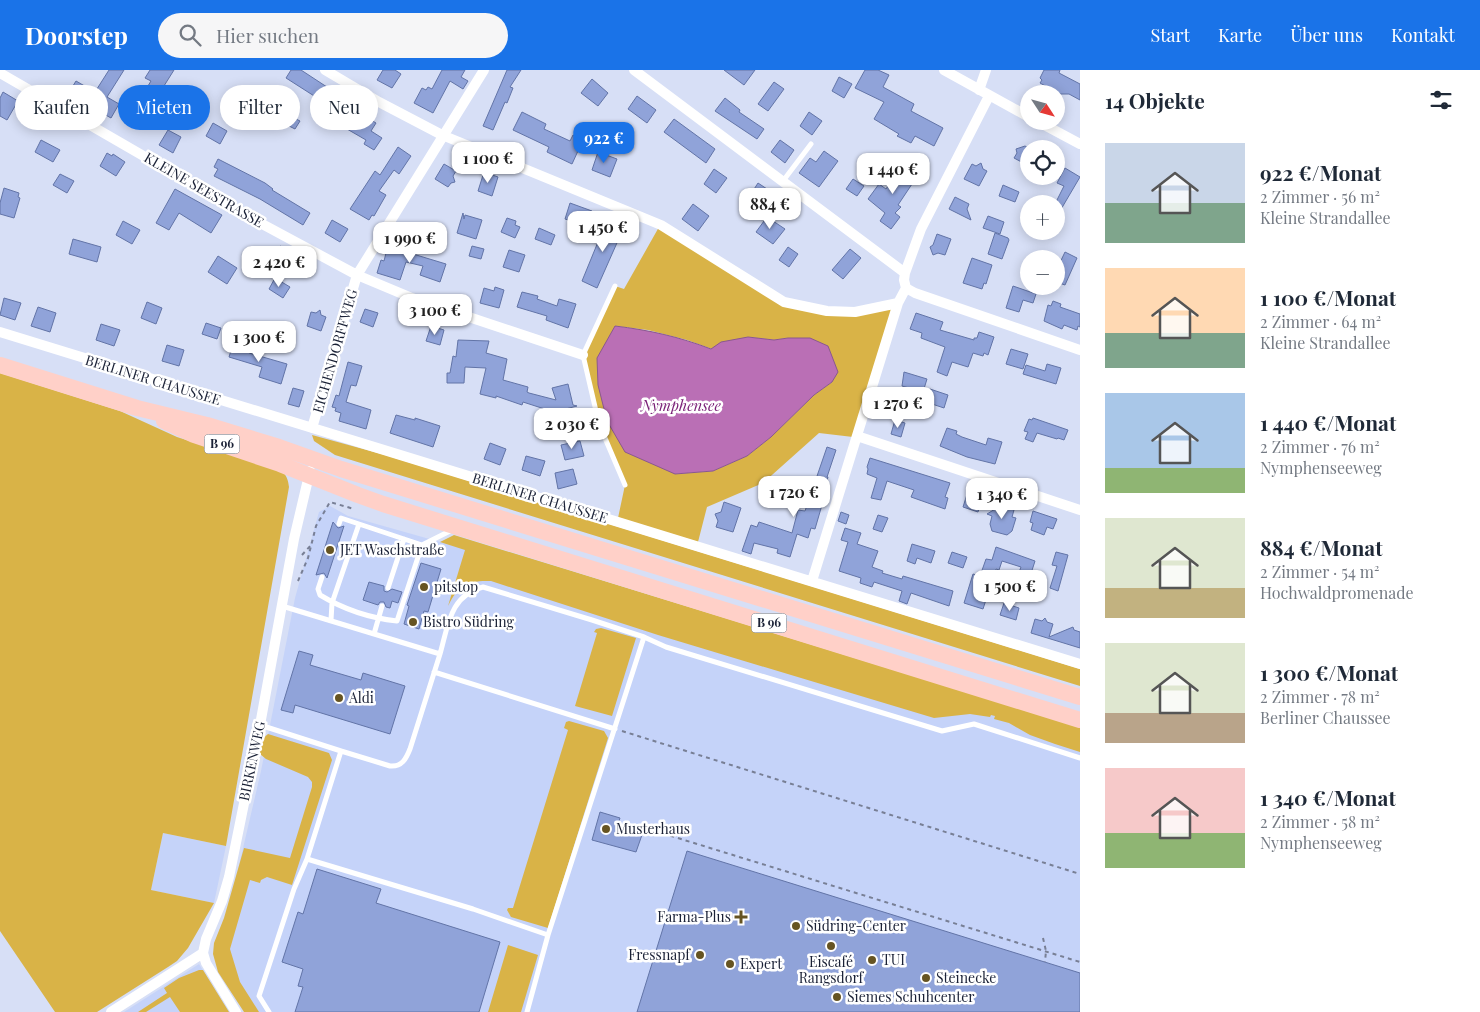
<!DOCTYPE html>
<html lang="de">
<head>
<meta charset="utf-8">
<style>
  body { margin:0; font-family:"Playfair Display",serif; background:#f6f6f7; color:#1f2937; height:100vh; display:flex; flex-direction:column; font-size:19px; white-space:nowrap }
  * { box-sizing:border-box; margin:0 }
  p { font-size:16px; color:#747a83 }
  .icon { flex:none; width:28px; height:28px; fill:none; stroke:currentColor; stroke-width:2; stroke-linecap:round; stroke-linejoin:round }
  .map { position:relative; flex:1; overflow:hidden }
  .sheet { display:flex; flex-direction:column; background:#fff; width:400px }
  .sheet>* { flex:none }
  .hud { position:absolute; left:15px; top:15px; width:475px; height:45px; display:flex; gap:10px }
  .needle { width:32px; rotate:126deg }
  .fabs { position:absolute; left:1020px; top:15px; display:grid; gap:10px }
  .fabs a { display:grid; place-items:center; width:45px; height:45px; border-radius:50%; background:#fff; box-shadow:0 2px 12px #0003; font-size:25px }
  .price { position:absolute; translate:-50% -42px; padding:0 11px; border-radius:10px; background:#fff; color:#222; font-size:16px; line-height:32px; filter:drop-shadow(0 1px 2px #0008) }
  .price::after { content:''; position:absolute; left:50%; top:30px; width:15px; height:11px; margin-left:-8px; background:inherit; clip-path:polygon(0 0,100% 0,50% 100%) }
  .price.on { background:#1a73e8; color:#fff }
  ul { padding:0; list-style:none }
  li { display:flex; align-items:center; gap:15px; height:125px; padding:0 25px }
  li span { display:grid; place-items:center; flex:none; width:140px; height:100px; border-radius:0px; color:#555 }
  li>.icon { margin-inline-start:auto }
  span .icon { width:60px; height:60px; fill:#fffc; stroke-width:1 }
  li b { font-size:21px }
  h2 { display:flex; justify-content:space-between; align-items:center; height:60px; padding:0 25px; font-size:21px }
  .pill { padding:0 18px; border-radius:22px; background:#fff; box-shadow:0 2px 12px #0003; font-size:18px; line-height:45px }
  .pill.on { background:#1a73e8; color:#fff }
  header { display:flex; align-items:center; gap:30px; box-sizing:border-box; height:70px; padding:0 25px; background:#1a73e8; color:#fff }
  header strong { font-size:24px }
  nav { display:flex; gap:28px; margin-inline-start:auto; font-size:18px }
  .search { width:350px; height:45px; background:#f6f6f7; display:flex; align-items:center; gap:12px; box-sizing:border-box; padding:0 18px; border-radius:28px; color:#747a83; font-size:19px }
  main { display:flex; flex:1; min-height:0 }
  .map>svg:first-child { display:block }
</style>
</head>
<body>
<header>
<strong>Doorstep</strong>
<div class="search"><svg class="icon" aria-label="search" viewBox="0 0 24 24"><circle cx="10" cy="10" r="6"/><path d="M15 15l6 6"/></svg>Hier suchen</div>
<nav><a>Start</a><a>Karte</a><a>Über uns</a><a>Kontakt</a></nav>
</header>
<main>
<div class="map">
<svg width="1080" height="942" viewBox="0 0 1080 942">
  <rect width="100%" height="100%" fill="#d7dff6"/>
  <path fill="#c5d3f9" d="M 330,436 L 348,446 L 465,479 L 973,635 L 1080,674 L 1080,942 L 250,942 L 229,909 L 230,834 L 261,701 L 295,528 L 319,442 Z
    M 163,763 L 226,776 L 214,833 L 151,820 Z
    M 199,894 L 229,942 L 124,942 Z"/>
  <path fill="#d9b347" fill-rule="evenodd" d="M 659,157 L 782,235 L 827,244 L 896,235 L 853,367 L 819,363 L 763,413 L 707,437 L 698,472 L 618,448 L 625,415 L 599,354 L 583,285 L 615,216 L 624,219 ZM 615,256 L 648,260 L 687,270 L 712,279 L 748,267 L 774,270 L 788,268 L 832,312 L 814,325 L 771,367 L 747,386 L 713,401 L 675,404 Z
    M 0,303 L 120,341 L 177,367 L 281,401 C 287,405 288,410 289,417 L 226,776 L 163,763 L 151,820 L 214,833 L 188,878 L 177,891 L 168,897 L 97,942 L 55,942 L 0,861 Z
    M 312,365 L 385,385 L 1080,599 L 1080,616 L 335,385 L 314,371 Z
    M 454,465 L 1080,657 L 1080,682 L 1055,674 L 1030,665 L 1009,653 L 994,649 L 995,646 L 991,645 L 990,647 L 970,644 L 934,648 L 658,565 L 491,511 C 469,510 458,515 448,536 L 465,480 L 440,472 Z
    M 601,558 L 636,568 L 612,646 L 575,636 L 597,563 L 594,562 L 596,559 Z
    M 569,651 L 604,661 L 608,668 L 548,858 L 511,847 L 507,840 L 508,838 L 513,838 L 568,660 L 564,658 L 566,652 Z
    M 268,664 L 329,683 L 332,690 L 292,815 L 267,807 L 261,810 L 260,813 L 250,810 L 230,879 L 240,912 L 259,942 L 244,942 L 218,902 L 213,884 L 214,873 L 224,848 L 244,778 L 290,788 L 312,717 L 312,712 L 308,707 L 266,689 L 260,684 C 259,675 261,670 268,664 Z
    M 508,875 L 538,885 L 521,942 L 488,942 Z
    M 199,900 L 203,900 L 229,942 L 180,942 L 170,927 L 146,942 L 138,942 L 167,923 L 164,918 L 179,908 Z"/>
  <path fill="#ba6fb5" stroke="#8a588f" d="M 615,256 C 649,260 680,267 711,279 L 721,272 L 748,267 L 774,270 L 788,268 L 810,268 L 828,276 L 838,302 L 832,312 L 814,325 L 771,367 L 747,386 L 713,401 L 675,404 L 625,382 L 607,351 L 598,315 L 597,288 Z"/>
  <path fill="#90a3d9" stroke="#6274a7" d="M 109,0 L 124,0 L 107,27 L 119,34 L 111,48 L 68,24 L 76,11 L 95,22 Z
    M 150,0 L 174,0 L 157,27 L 164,31 L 153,51 L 134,39 L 151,11 L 145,8 Z
    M 291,0 L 301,0 L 330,19 L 322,31 L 286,8 Z
    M 383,0 L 395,0 L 401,4 L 392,18 L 377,10 Z
    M 442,0 L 465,0 L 461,7 L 468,11 L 463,19 L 450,11 L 433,43 L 414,33 L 422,18 L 426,20 L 428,17 L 432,19 Z
    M 507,0 L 521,0 L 510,17 L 513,18 L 507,33 L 505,32 L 493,60 L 483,56 Z
    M 724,0 L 755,0 L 744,15 Z
    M 865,0 L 878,0 L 889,5 L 883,17 L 914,34 L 911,41 L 943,58 L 934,76 L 915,66 L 911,73 L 897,66 L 899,64 L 874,49 L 884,32 L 855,18 Z
    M 1044,0 L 1060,0 L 1059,3 L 1080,14 L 1080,30 L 1069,24 L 1048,24 L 1051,19 L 1040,13 L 1042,10 L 1040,8 Z
    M 839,7 L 852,14 L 844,28 L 832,21 Z
    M 592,9 L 608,23 L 598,36 L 581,23 Z
    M 774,12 L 784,19 L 768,41 L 758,34 Z
    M 3,22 L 18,31 L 7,50 L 0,46 L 0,28 Z
    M 637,26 L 656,40 L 647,53 L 628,39 Z
    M 725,28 L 740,40 L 739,42 L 764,59 L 757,69 L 715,41 Z
    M 522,42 L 546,54 L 544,59 L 570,71 L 573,65 L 583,70 L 572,94 L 547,82 L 549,77 L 513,60 Z
    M 809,42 L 822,51 L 812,65 L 800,56 Z
    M 361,44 L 376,53 L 371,61 L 382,68 L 374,80 L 364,74 L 366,70 L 347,59 L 354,48 L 358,50 Z
    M 290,46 L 300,51 L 295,59 L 285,54 Z
    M 674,49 L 715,79 L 706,93 L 664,62 Z
    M 213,53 L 227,61 L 220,74 L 206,66 Z
    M 168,60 L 181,67 L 173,83 L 159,75 Z
    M 41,70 L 60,80 L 53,92 L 35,82 Z
    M 780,70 L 794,80 L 785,93 L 771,82 Z
    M 1025,76 L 1029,78 L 1029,96 L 1014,88 L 1017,83 L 1016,79 Z
    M 398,77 L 411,86 L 399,104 L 394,100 L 379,121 L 386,125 L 374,146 L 372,145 L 369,150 L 350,139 L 375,101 L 380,105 Z
    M 824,81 L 838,91 L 819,117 L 799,103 L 810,88 L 816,92 Z
    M 598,82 L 617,89 L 610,107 L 592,100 Z
    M 107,83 L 112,86 L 113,84 L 125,92 L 116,106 L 100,96 Z
    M 218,89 L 265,113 L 273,119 L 272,120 L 310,143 L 303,155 L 260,129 L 214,106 L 218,99 L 214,97 Z
    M 981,93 L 983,99 L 987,101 L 979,116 L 964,109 L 972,94 L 976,96 Z
    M 444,94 L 456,101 L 453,106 L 455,112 L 451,113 L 448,117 L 435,109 Z
    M 902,95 L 918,105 L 898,135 L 901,137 L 895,143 L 900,147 L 891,159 L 880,151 L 885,143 L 868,129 L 879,114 L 886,119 Z
    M 1065,98 L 1080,107 L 1060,141 L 1056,139 L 1055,134 L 1064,116 L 1057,113 Z
    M 714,99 L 727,108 L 716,123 L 704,114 Z
    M 484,102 L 498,107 L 492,126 L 478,121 Z
    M 60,104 L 74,111 L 67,123 L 53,115 Z
    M 853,109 L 864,116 L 857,126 L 846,119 Z
    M 758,113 L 767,119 L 757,133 L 749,127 Z
    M 1003,115 L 1019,122 L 1015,132 L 999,126 Z
    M 4,118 L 19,123 L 18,127 L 20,128 L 14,148 L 0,144 L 0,133 Z
    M 175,119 L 222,145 L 211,163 L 179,143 L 169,160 L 156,153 Z
    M 955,127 L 969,134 L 967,139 L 971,150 L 949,139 Z
    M 570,133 L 592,141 L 586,156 L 565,149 Z
    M 693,134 L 709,146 L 698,161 L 682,149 Z
    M 463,143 L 464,149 L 465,145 L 482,150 L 476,169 L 457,163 Z
    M 988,146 L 1004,152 L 1000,164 L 983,158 Z
    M 767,147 L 785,159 L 773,174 L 756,162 Z
    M 507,148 L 516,151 L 515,155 L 520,157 L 515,168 L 501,162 Z
    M 332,150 L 348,159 L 340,172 L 325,163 Z
    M 607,150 L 624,157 L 597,218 L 582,211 Z
    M 123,151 L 140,160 L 132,174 L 116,165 Z
    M 539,158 L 555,165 L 551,175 L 535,169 Z
    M 995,163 L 1008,168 L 1009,170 L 1002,189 L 988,184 Z
    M 937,164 L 951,169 L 945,185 L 938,183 L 933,185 L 930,177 L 933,175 Z
    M 73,169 L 101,177 L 97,192 L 69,184 Z
    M 401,175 L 415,179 L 413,184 L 446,194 L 440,212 L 420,205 L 423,196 L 406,192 L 400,210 L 377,203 L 381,190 L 384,191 L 387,179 L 399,183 Z
    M 280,176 L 294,184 L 289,194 L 275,186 Z
    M 472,176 L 484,179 L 481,189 L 469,186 Z
    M 788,177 L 798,184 L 789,197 L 779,190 Z
    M 850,179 L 861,188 L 843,209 L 832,200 Z
    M 509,180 L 525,185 L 519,202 L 503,197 Z
    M 1065,182 L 1077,188 L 1065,215 L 1056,212 L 1056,201 Z
    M 218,186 L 237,198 L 227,214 L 208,202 Z
    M 972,188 L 992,195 L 986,214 L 984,213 L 982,219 L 963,213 Z
    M 275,208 L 290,217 L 283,228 L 269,219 Z
    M 1013,216 L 1036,224 L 1033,233 L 1023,230 L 1019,242 L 1006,238 Z
    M 495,217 L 504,220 L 499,238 L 480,233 L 484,218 L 494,221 Z
    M 522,222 L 538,226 L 537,229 L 557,236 L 559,229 L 576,234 L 568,258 L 546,250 L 547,246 L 517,237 Z
    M 4,228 L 21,233 L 15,250 L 0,245 Z
    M 1053,231 L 1061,234 L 1060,237 L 1080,244 L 1080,257 L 1078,256 L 1077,260 L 1064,255 L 1062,259 L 1044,251 L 1048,235 L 1051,236 Z
    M 147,232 L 162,238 L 156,254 L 141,248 Z
    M 38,237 L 56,243 L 50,262 L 31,256 Z
    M 365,239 L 378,243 L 373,257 L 360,252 Z
    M 320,240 L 321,245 L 326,247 L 321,261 L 307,256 L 311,242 L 316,243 Z
    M 916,243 L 943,252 L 940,260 L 974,270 L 974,268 L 977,268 L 979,262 L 994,267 L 988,285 L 984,283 L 983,286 L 973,283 L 968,297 L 952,292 L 947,306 L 937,302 L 945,277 L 921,268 L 922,263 L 910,259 Z
    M 206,253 L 221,258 L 217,269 L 202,264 Z
    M 101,254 L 120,260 L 114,276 L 96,270 Z
    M 431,256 L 444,260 L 440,275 L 426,271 Z
    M 458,270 L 489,271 L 486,283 L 507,289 L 503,310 L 528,317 L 527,322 L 529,323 L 556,330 L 552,318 L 568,314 L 573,335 L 577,336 L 554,342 L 523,332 L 522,335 L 496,326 L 496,328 L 480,324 L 486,298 L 465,297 L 464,313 L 447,313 L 447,303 L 450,303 L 453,286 L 456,287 Z
    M 234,271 L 251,276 L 249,283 L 287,294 L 281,314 L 259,307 L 262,297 L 229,287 Z
    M 167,275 L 184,280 L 179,296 L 162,291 Z
    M 1011,279 L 1028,284 L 1023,299 L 1006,294 Z
    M 348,292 L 362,296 L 356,316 L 351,315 L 346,332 L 371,340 L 366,359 L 339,351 L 341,343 L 335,341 L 336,338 L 332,337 L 336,325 L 339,326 Z
    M 1047,294 L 1061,298 L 1056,314 L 1023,304 L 1026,295 L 1045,301 Z
    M 904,302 L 927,309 L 923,322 L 902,316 Z
    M 293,318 L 304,321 L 299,337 L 288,334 Z
    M 930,319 L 948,325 L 944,338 L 926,332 Z
    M 892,324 L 907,329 L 903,343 L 887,339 Z
    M 396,345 L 415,350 L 415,348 L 440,356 L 433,377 L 390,363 Z
    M 1033,348 L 1068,360 L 1064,370 L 1058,368 L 1057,369 L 1037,363 L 1033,372 L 1025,369 L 1028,362 L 1024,361 L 1029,349 L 1032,350 Z
    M 895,350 L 905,353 L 901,367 L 891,364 Z
    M 947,358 L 957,361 L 956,364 L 962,367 L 986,375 L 988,368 L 1002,372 L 995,394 L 967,387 L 940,376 Z
    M 580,371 L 584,386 L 565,390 L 561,375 Z
    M 490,373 L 506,379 L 500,395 L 484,389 Z
    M 827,377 L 836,380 L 827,407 L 828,407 L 822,427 L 824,428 L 815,459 L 811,458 L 808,468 L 797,464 L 790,487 L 777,483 L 778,479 L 754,473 L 751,484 L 742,481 L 751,455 L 757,457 L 759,452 L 792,463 L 798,440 L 805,441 Z
    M 526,386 L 545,391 L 540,406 L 522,400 Z
    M 870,388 L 950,413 L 945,427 L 948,428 L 945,439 L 911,427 L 914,420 L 887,411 L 881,430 L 871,428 L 877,408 L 867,404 L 868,399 L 867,397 Z
    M 573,399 L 577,414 L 558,419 L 555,403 Z
    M 969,418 L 984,423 L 978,442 L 963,437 Z
    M 724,432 L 741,438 L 733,462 L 716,457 L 718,451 L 715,444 L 721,442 Z
    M 1000,436 L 1014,440 L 1012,447 L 1016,448 L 1012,461 L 1007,465 L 992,461 L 990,454 L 992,446 L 987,444 Z
    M 1033,441 L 1057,449 L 1053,459 L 1047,457 L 1044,465 L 1031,460 L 1033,453 L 1030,452 Z
    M 841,442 L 849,445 L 846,454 L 838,451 Z
    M 878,445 L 888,448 L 882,462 L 873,459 Z
    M 333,452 L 338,458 L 344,456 L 327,508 L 324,503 L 316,505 Z
    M 845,458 L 861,463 L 857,474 L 878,481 L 872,497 L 883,501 L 882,503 L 902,509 L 903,506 L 953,521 L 949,536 L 911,523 L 907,534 L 899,531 L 902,521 L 874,512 L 872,517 L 860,513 L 861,508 L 839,501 L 848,472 L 841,470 Z
    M 912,474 L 935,481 L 931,493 L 917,488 L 915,494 L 907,491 Z
    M 996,477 L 1035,491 L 1027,516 L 1015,513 L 1021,497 L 1002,491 L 999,500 L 996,499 L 983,539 L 964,533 L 973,504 L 980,506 L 986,489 L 992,490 Z
    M 952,482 L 967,487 L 963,498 L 948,493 Z
    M 1056,482 L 1068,485 L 1058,521 L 1050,518 L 1057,496 L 1052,495 Z
    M 421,493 L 441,499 L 428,542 L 424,541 L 419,559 L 404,554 L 409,536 L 407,535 Z
    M 369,512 L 384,516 L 384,521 L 387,522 L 392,519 L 402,522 L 398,533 L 392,531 L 390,538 L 386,537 L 384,532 L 380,532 L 378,535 L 363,530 Z
    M 1004,533 L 1019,538 L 1016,550 L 1000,545 Z
    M 1045,548 L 1047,552 L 1053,554 L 1049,567 L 1073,557 L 1074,560 L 1080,562 L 1080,578 L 1031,563 L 1035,549 L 1042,551 Z
    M 299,581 L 313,585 L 310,595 L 361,610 L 363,603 L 405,616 L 390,664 L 295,635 L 293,643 L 281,640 Z
    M 600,742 L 620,748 L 618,754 L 643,762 L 636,782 L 592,770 Z
    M 687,781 L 1080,903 L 1080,942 L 637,942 Z
    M 317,799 L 381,819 L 376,833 L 500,872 L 479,942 L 295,942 L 303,917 L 298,916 L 303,899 L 282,892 L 298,842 L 303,844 Z"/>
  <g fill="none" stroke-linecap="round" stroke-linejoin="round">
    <path stroke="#787f95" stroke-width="2" stroke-dasharray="4 4" stroke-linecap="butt" d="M 302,485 L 311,475
      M 298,511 L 308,488 L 316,456 L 330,432 L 354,439
      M 622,661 L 1080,804
      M 655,761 L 1080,892
      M 1043,868 L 1046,881 L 1045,892"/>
    <path stroke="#fff" stroke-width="5" d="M 783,111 L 811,74
      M 615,216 L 583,285 L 599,354 L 625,415
      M 339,454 L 341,448 L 359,454
      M 322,507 L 318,519 L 320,525 C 343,539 370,548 397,551 L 422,475
      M 388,518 L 404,469 L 422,475 L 452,460
      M 331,550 L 332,533 L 359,454 L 404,469
      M 374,564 L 382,536
      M 440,584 C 448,556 450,525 483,517 L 592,550 L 644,567 L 666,577 L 942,661 L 974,654 L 1080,688
      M 434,602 L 615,659
      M 260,655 L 341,681
      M 307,789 L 473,839 L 548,865
      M 269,942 L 259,926 L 294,819 L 307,789 L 341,681 L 390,696 C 402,697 406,689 410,679 L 440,584 L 282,536
      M 527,942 L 548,865 L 644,567"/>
    <path stroke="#fff" stroke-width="10" d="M 325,0 L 379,32 L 442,65 L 661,155 L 784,232 L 827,241 L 855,242 L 898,233
      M 634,0 L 905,203
      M 944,0 L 1029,47
      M 0,3 L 249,147 L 357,205 L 412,228 L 583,285
      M 979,20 L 986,0
      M 1037,51 L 1080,74
      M 906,218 L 915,223 L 1080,280
      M 0,262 L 1080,594
      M 312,358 L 357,205 L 484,0
      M 857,366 L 1080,440
      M 812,511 L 898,233 L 906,218 L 904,210 L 905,203 L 921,159 L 989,26
      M 203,883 L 206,893 L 236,942
      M 111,942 L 203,883 L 206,869 L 222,831 L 229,807 L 260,655 L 294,469 L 310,401"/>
    <path stroke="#ffd0c8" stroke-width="16" d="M 0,295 L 137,338 L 207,355 L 279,377 L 341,399 L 1080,627
      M 164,351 L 194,365 L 280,394 L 358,425 L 383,434 L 1080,650"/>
  </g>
  <g fill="#665422" stroke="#fff" stroke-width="2">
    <circle cx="330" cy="480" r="5"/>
    <circle cx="424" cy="517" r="5"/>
    <circle cx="413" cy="552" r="5"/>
    <circle cx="339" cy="628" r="5"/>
    <circle cx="606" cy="759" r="5"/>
    <path d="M738.5 839.5h5v5h5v5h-5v5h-5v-5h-5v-5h5z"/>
    <circle cx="796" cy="856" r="5"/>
    <circle cx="831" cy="876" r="5"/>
    <circle cx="700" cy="885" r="5"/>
    <circle cx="872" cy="890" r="5"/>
    <circle cx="730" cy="894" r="5"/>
    <circle cx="926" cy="908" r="5"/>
    <circle cx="837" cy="927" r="5"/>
  </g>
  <g text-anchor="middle" stroke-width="5" stroke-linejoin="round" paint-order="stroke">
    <g fill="#fff" stroke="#5f6472" stroke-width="1">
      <rect x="204.5" y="364.5" width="35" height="19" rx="4"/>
      <rect x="751.5" y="543.5" width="35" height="19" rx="4"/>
    </g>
    <g font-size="12" font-weight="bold" fill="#1a2136">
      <text x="222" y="378">B 96</text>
      <text x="769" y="557">B 96</text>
    </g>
    <g font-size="14" fill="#1a2136" stroke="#fff">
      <text transform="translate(204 120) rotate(30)" y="5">KLEINE SEESTRASSE</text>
      <text transform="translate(335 281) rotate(-74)" y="5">EICHENDORFFWEG</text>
      <text transform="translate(153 310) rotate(17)" y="5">BERLINER CHAUSSEE</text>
      <text transform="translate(540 428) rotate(17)" y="5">BERLINER CHAUSSEE</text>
      <text transform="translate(252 691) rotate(-78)" y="5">BIRKENWEG</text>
    </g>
    <g font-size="14" fill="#1a2136" stroke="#fff" text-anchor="start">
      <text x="340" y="485">JET Waschstraße</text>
      <text x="434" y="522">pitstop</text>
      <text x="423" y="557">Bistro Südring</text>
      <text x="349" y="633">Aldi</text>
      <text x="616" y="764">Musterhaus</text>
      <text x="731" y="852" text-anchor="end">Farma-Plus</text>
      <text x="806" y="861">Südring-Center</text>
      <text x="690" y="890" text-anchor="end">Fressnapf</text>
      <text x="882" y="895">TUI</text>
      <text x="831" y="897" text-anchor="middle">Eiscafé<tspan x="831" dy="16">Rangsdorf</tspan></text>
      <text x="740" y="899">Expert</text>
      <text x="936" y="913">Steinecke</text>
      <text x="847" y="932">Siemes Schuhcenter</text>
    </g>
    <g font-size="15" font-style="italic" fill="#781d75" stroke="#fff">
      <text x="681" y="341">Nymphensee</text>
    </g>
  </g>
</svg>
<div class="fabs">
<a><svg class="needle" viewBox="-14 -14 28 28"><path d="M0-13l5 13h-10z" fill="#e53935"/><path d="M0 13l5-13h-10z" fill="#747a83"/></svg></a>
<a><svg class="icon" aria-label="locate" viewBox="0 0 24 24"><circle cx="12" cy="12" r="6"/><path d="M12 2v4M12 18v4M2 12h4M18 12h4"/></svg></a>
<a>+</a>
<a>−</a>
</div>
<b class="price on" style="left:604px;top:94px">922 €</b>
<b class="price" style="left:488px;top:114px">1 100 €</b>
<b class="price" style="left:893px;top:125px">1 440 €</b>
<b class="price" style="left:770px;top:160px">884 €</b>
<b class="price" style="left:603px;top:183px">1 450 €</b>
<b class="price" style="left:410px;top:194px">1 990 €</b>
<b class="price" style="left:279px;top:218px">2 420 €</b>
<b class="price" style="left:435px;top:266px">3 100 €</b>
<b class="price" style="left:259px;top:293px">1 300 €</b>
<b class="price" style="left:898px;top:359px">1 270 €</b>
<b class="price" style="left:572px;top:380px">2 030 €</b>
<b class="price" style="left:794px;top:448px">1 720 €</b>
<b class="price" style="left:1002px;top:450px">1 340 €</b>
<b class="price" style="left:1010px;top:542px">1 500 €</b>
<div class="hud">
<a class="pill">Kaufen</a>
<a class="pill on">Mieten</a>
<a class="pill">Filter</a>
<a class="pill">Neu</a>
</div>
</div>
<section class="sheet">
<h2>14 Objekte<svg class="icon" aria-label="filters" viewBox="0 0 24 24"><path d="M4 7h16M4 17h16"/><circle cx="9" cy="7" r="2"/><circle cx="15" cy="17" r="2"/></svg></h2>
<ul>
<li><span style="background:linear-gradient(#c9d6e8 60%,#7fa58c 0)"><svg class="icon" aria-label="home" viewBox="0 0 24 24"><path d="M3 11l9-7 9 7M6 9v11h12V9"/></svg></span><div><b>922 €/Monat</b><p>2 Zimmer · 56 m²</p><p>Kleine Strandallee</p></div></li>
<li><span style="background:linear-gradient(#ffd9b3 65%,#7fa58c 0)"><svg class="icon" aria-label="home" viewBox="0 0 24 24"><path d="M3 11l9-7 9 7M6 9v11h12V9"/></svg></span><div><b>1 100 €/Monat</b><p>2 Zimmer · 64 m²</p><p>Kleine Strandallee</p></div></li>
<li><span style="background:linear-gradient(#a9c7e8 75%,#8fb573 0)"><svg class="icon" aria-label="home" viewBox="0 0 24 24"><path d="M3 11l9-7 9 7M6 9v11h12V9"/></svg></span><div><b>1 440 €/Monat</b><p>2 Zimmer · 76 m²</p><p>Nymphenseeweg</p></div></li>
<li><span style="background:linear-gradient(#dfe7d0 70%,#c2b280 0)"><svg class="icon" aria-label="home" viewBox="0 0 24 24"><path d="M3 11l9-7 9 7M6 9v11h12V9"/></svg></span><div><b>884 €/Monat</b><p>2 Zimmer · 54 m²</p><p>Hochwaldpromenade</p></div></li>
<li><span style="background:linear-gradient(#dfe7d0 70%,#b9a48a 0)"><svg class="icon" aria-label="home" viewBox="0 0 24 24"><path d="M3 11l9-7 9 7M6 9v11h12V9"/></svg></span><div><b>1 300 €/Monat</b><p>2 Zimmer · 78 m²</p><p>Berliner Chaussee</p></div></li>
<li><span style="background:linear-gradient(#f6c9c9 65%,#8fb573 0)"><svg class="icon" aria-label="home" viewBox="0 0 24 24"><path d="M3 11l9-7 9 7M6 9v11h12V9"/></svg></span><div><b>1 340 €/Monat</b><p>2 Zimmer · 58 m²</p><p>Nymphenseeweg</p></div></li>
</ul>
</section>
</main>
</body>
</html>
